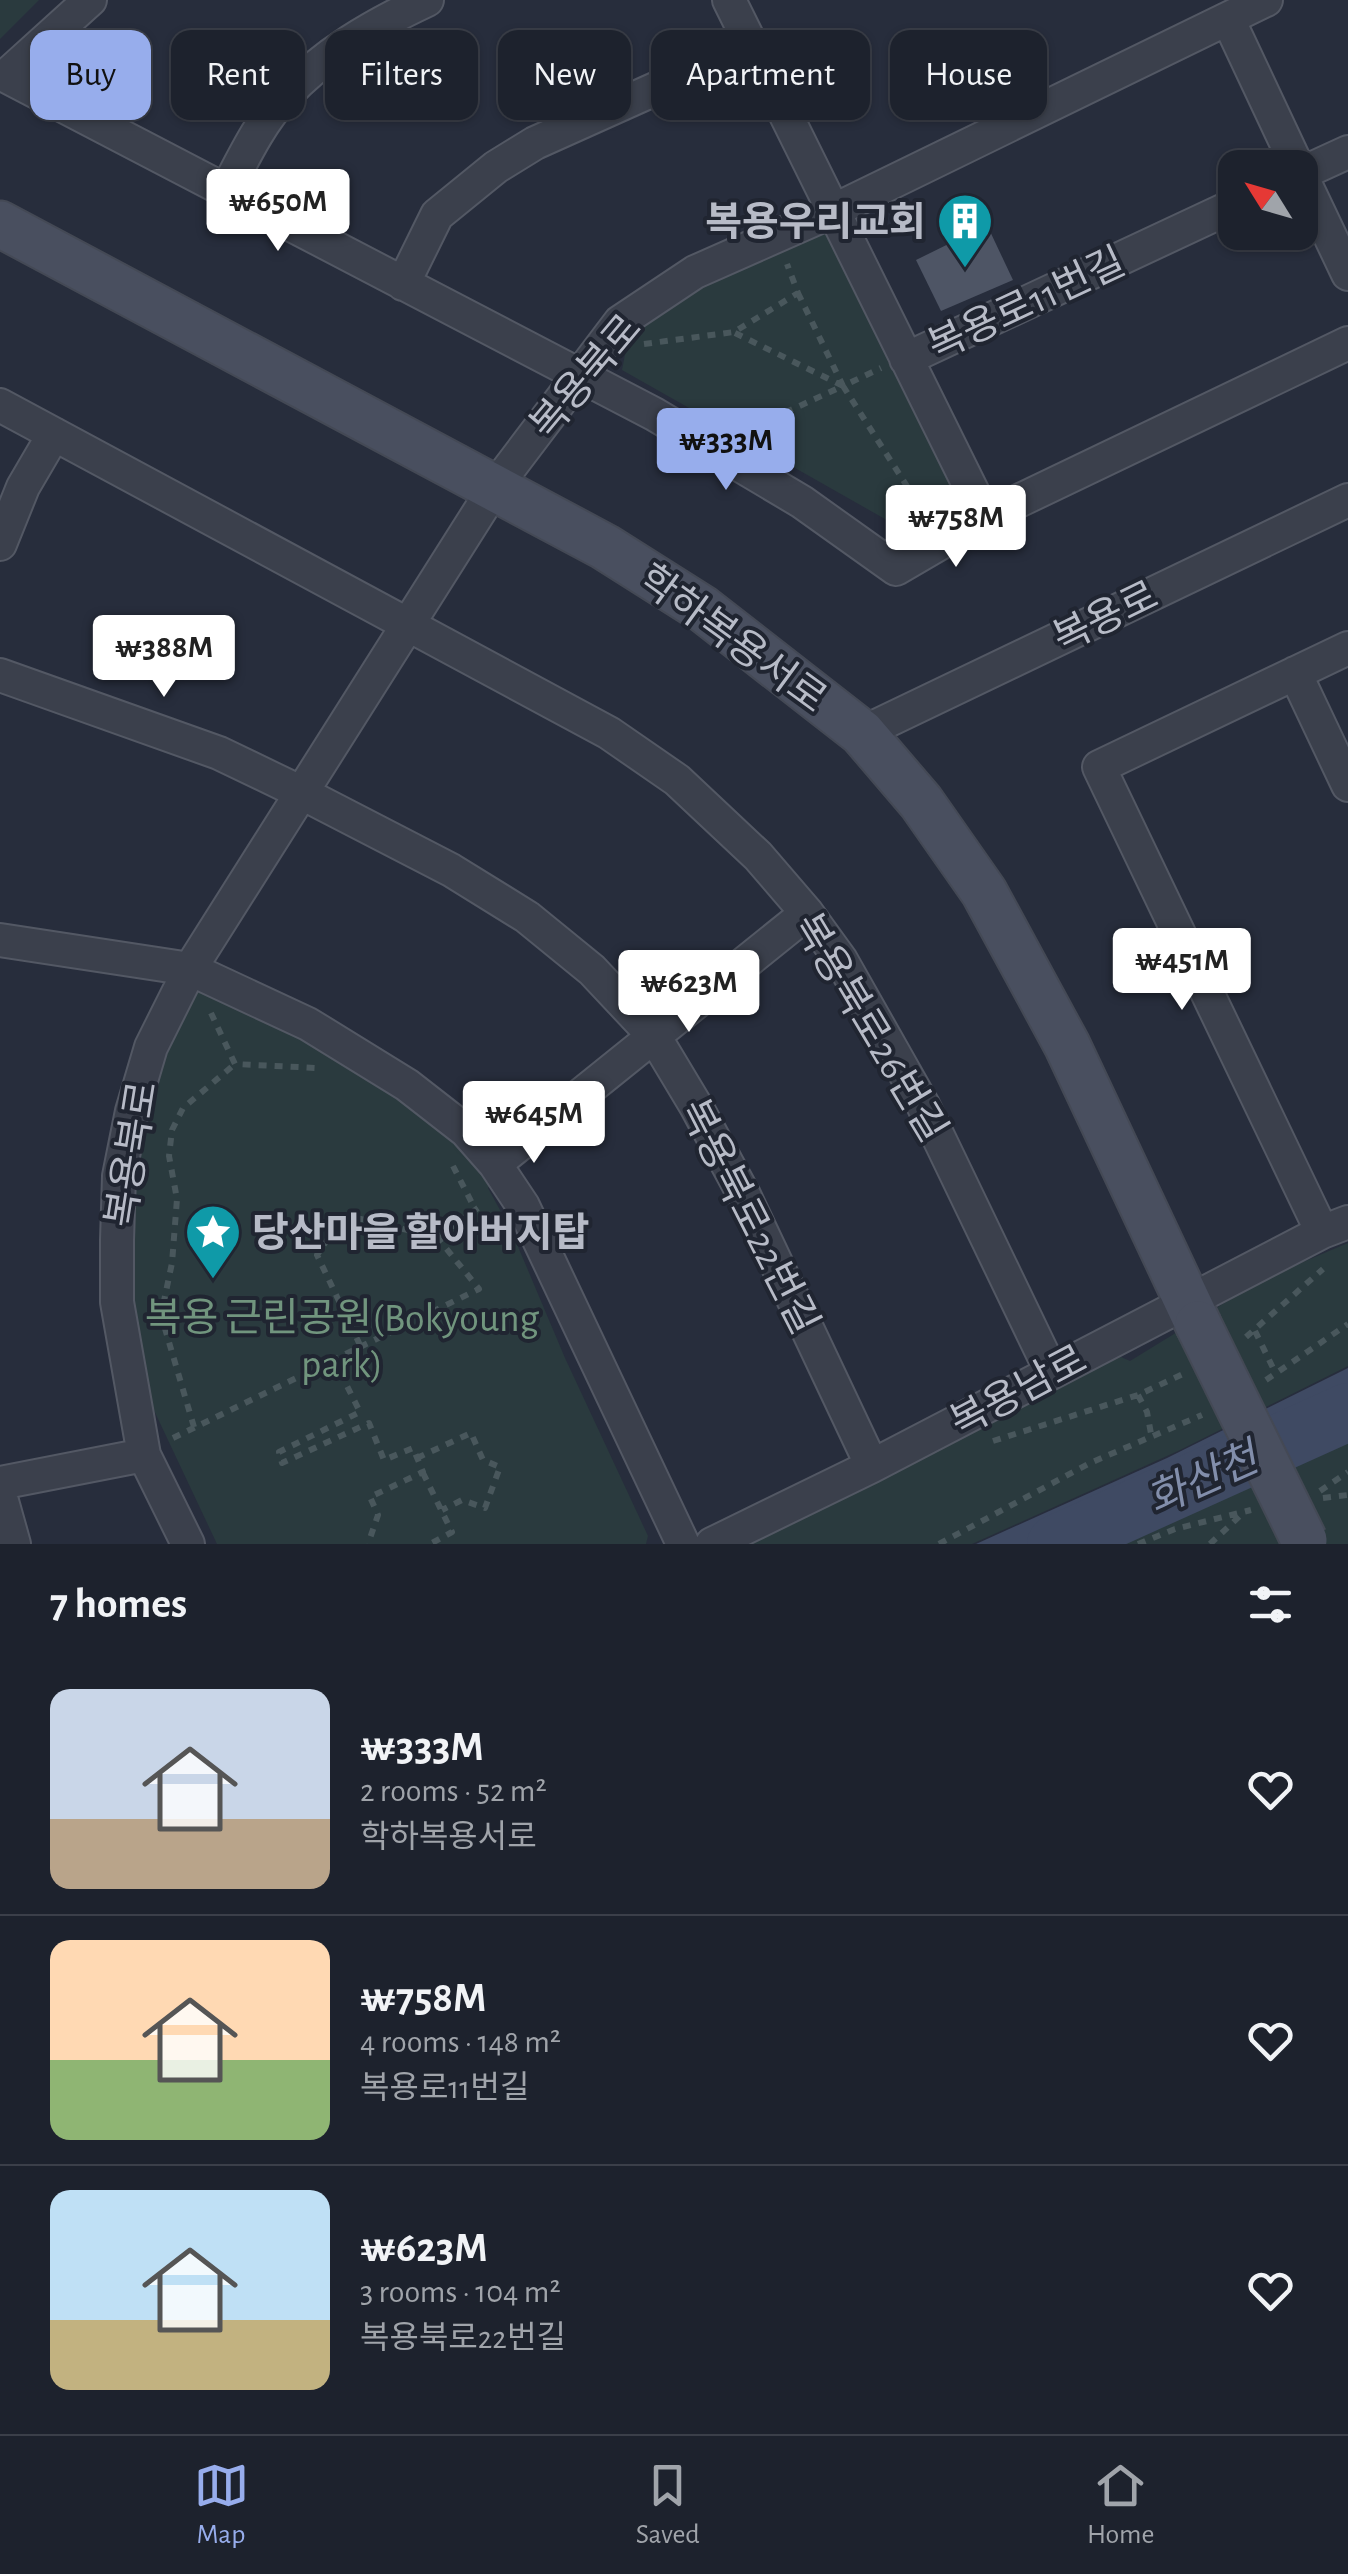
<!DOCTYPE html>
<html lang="en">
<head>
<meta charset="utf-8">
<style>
  body { margin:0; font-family:"Alegreya Sans","Noto Sans KR",sans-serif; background:#2a2f39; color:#f1f3f6; height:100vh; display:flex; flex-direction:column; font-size:38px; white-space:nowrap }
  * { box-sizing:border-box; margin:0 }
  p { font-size:32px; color:#a0a4aa }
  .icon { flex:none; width:55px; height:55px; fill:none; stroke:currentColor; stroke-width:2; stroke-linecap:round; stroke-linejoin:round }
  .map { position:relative; height:1544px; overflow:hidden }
  .side { display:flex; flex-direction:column; background:#1d222d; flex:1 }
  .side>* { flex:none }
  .guide { position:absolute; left:30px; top:30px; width:1290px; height:90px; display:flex; gap:20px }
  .needle { width:65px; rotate:307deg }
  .fabs { position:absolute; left:1218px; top:150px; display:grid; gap:20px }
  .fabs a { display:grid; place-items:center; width:100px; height:100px; border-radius:20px; background:#1d222d; box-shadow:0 2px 8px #0004,0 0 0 2px #3b3f49; font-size:50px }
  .price { position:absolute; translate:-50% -85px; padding:0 22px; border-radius:10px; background:#fff; color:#222; font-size:32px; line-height:65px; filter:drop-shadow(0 2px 5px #0008) }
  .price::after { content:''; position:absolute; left:50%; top:60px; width:30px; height:22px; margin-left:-15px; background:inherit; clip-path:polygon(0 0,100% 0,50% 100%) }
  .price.on { background:#97adec; color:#111 }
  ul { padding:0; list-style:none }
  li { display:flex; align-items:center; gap:30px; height:250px; padding:0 50px }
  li+li { border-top:2px solid #3b3f49 }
  li span { display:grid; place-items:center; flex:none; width:280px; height:200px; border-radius:20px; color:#555 }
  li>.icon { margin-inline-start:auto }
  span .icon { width:120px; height:120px; fill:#fffc; stroke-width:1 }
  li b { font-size:42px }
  h2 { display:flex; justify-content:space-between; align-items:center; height:120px; padding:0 50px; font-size:42px }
  .tag { padding:0 35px; border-radius:20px; background:#1d222d; box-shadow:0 2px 8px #0004,0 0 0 2px #3b3f49; font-size:35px; line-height:90px }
  .tag.on { background:#97adec; color:#111 }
  .dock { display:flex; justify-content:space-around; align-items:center; height:140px; border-top:2px solid #3b3f49; background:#1d222d; font-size:28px; color:#a0a4aa }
  .dock a { display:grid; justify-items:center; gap:5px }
  .dock .on { color:#97adec }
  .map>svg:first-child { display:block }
</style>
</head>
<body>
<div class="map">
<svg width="1348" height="1544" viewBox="0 0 1348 1544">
  <rect width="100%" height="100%" fill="#272d3c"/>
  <path fill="#2a3a3e" d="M 0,0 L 39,0 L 0,39 Z
    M 808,228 L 831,233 L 955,479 L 942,510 L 910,524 L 892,523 L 622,370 L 631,323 Z
    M 209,982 L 397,1086 L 495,1180 L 488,1188 L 511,1230 L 565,1358 L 648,1536 L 646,1544 L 217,1544 L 151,1404 L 127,1255 L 131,1173 L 148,1089 L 189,990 Z
    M 1348,1243 L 1348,1366 L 1178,1451 L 972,1544 L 744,1544 L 1084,1371 L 1121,1357 L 1130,1361 L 1265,1278 Z
    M 1348,1409 L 1348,1544 L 1066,1544 L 1313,1424 Z"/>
  <path fill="#3f4a63" d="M 1348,1368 L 1348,1408 L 1063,1544 L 976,1544 L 1167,1458 Z"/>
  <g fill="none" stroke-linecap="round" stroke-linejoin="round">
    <path stroke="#3f4a63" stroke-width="58" d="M 1056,1544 L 1348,1412"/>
  </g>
  <path fill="#4e5565" d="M 987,225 L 1013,280 L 941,311 L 916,260 Z"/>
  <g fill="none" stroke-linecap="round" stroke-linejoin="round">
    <g stroke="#535864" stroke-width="36">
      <path id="street" d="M 90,0 L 6,76 L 654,414 L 802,502 L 896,569 L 985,517 L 1348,343
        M 729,0 L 985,517
        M 1228,19 L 1298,168
        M 1300,173 L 1348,274
        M 1300,174 L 1348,152
        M 226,191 C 243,159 259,124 284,97 C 324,53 374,25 427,0
        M 403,284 L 437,215 L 496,167 L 535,143 L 751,46
        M 906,359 L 1235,205
        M 0,405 L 609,733 L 677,780 L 758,856 L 807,913 L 841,960 L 923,1105 L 1051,1371
        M 0,544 L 23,487 L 54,434
        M 1295,673 L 1348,785
        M 0,675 L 219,753 L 300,792 L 451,870 L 527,917 L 592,970 L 654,1036 L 696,1106 L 744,1195 L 872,1466
        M 862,733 L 1348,500
        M 0,940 L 190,969 L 308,1024 L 407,1085 L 466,1131 L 495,1164 L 523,1206 L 683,1544
        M 495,1164 L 807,913
        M 1322,1232 L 1099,767 L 1348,648
        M 0,1483 L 144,1455
        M 0,1494 L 14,1544
        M 188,1544 L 144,1455 L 117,1302 L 117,1240 L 119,1176 L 132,1111 L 151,1047 L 190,969 L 495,487 L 620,322 L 695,272 L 833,211 L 1266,0
        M 712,1544 L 872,1466 L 1322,1232 L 1348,1222"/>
    </g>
    <g stroke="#444955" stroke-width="49">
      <path id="secondary" d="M 0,224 L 605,547 L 703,609 L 862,733 L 921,802 L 984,892 L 1067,1045 L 1198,1324"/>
    </g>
    <path stroke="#49575c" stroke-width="6" stroke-dasharray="8 8" stroke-linecap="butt" d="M 798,293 L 843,386 L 881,368
      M 735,333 L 843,386 L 745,431
      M 644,344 L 734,332 L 798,293 L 787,264
      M 843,386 L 926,516
      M 211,1013 L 235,1064 L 317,1068
      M 453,1166 L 475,1209
      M 1255,1331 L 1276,1374
      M 1246,1337 L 1323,1269
      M 360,1345 L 317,1255 L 344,1215 L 437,1237 L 478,1208
      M 333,1358 L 360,1412 L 279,1452 L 282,1463 L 369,1423 L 384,1460 L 413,1448 L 423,1472 L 370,1497 L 378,1515 L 368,1544
      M 1266,1380 L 1348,1324
      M 1138,1395 L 1147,1412 L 1152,1439
      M 194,1427 L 161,1315 L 172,1263 L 177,1199 L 169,1156 L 172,1130 L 183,1108 L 235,1064
      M 173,1438 L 479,1289 L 437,1237
      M 993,1441 L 1138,1395 L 1183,1374
      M 417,1458 L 471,1433 L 483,1460 L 500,1467 L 485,1508 L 462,1500 L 442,1510
      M 423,1473 L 452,1532 L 432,1543
      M 1320,1491 L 1348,1472
      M 1323,1498 L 1348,1495
      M 939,1544 L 1090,1463 L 1202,1415
      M 1138,1544 L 1175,1529 L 1251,1510
      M 1210,1544 L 1242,1514"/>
    <use href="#street" stroke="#3b404c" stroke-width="32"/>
    <use href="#secondary" stroke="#494f5f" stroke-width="45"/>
    <g stroke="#444955" stroke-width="49" stroke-linecap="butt">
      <path id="secondary-bridge" d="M 1198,1324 L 1304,1540"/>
    </g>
    <use href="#secondary-bridge" stroke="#494f5f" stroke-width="45"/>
  </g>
  <defs>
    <g id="building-pin" transform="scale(2.875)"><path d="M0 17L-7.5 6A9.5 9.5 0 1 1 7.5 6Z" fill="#0f9aa8" stroke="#202531"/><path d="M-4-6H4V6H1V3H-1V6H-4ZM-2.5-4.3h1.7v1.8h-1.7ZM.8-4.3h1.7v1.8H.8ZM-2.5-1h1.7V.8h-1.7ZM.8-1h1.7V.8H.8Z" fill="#fff"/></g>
    <g id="sight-pin" transform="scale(2.875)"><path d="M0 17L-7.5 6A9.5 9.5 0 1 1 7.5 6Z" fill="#0f9aa8" stroke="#202531"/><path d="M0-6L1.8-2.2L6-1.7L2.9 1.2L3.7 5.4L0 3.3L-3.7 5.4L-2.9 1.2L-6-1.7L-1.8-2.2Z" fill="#fff"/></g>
  </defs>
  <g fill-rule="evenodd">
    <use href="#building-pin" x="965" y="221"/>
    <use href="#sight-pin" x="213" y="1232"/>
  </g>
  <g text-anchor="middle" stroke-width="8" stroke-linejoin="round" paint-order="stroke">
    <g font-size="40" font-weight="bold" fill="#b7bbc7" stroke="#202531" text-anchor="end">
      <text x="926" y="235">복용우리교회</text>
      <text x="252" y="1246" text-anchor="start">당산마을 할아버지탑</text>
    </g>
    <g font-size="40" fill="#b7bbc7" stroke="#202531">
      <text transform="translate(1026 303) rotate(-25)" y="14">복용로11번길</text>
      <text transform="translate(585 376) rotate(-50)" y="14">복용북로</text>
      <text transform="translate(1105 616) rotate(-26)" y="14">복용로</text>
      <text transform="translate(733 638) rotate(36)" y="14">학하복용서로</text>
      <text transform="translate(871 1027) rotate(59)" y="14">복용북로26번길</text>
      <text transform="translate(131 1154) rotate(-81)" y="14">복용북로</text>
      <text transform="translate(750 1216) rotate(63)" y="14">복용북로22번길</text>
      <text transform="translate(1018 1390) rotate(-28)" y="14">복용남로</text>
    </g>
    <g font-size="40" fill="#71957e" stroke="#202531">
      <text x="342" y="1331">복용 근린공원(Bokyoung<tspan x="342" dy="46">park)</tspan></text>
    </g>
    <g font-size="42" font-style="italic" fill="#828eab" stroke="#202531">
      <text transform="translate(1202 1478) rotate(-24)" y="15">화산천</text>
    </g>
  </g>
</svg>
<div class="fabs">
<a><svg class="needle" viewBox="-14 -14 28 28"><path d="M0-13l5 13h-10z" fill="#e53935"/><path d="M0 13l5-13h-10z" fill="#a0a4aa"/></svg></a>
</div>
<b class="price" style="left:278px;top:254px">₩650M</b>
<b class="price on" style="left:726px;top:493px">₩333M</b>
<b class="price" style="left:956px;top:570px">₩758M</b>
<b class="price" style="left:164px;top:700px">₩388M</b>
<b class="price" style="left:1182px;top:1013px">₩451M</b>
<b class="price" style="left:689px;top:1035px">₩623M</b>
<b class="price" style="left:534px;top:1166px">₩645M</b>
<div class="guide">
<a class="tag on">Buy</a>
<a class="tag">Rent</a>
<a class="tag">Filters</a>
<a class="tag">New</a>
<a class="tag">Apartment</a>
<a class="tag">House</a>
</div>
</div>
<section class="side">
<h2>7 homes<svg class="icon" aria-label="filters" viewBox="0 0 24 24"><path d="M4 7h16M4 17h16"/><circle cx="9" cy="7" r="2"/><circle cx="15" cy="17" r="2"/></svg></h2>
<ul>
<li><span style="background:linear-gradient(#c9d6e8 65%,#b9a48a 0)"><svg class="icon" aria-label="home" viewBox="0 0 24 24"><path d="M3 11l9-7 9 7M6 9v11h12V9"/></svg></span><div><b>₩333M</b><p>2 rooms · 52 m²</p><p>학하복용서로</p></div><svg class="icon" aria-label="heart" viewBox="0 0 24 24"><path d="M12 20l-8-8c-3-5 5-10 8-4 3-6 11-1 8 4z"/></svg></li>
<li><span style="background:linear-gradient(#ffd9b3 60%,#8fb573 0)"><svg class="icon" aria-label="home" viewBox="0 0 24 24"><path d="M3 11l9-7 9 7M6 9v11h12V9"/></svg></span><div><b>₩758M</b><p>4 rooms · 148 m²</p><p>복용로11번길</p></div><svg class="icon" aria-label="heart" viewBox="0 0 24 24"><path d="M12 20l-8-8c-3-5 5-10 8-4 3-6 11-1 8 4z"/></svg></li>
<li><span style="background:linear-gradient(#bfe0f5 65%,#c2b280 0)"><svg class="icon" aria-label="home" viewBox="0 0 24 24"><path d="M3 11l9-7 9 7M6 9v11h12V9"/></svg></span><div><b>₩623M</b><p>3 rooms · 104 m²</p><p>복용북로22번길</p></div><svg class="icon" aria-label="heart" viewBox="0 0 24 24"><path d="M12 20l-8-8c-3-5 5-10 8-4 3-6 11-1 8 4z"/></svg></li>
</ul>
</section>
<nav class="dock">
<a class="on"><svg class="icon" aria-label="map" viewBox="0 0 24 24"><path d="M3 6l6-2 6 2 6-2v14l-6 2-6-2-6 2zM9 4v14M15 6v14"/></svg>Map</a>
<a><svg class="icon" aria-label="saved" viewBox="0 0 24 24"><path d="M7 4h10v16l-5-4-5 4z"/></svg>Saved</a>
<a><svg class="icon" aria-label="home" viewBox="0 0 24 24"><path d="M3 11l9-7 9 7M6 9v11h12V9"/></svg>Home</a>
</nav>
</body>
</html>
